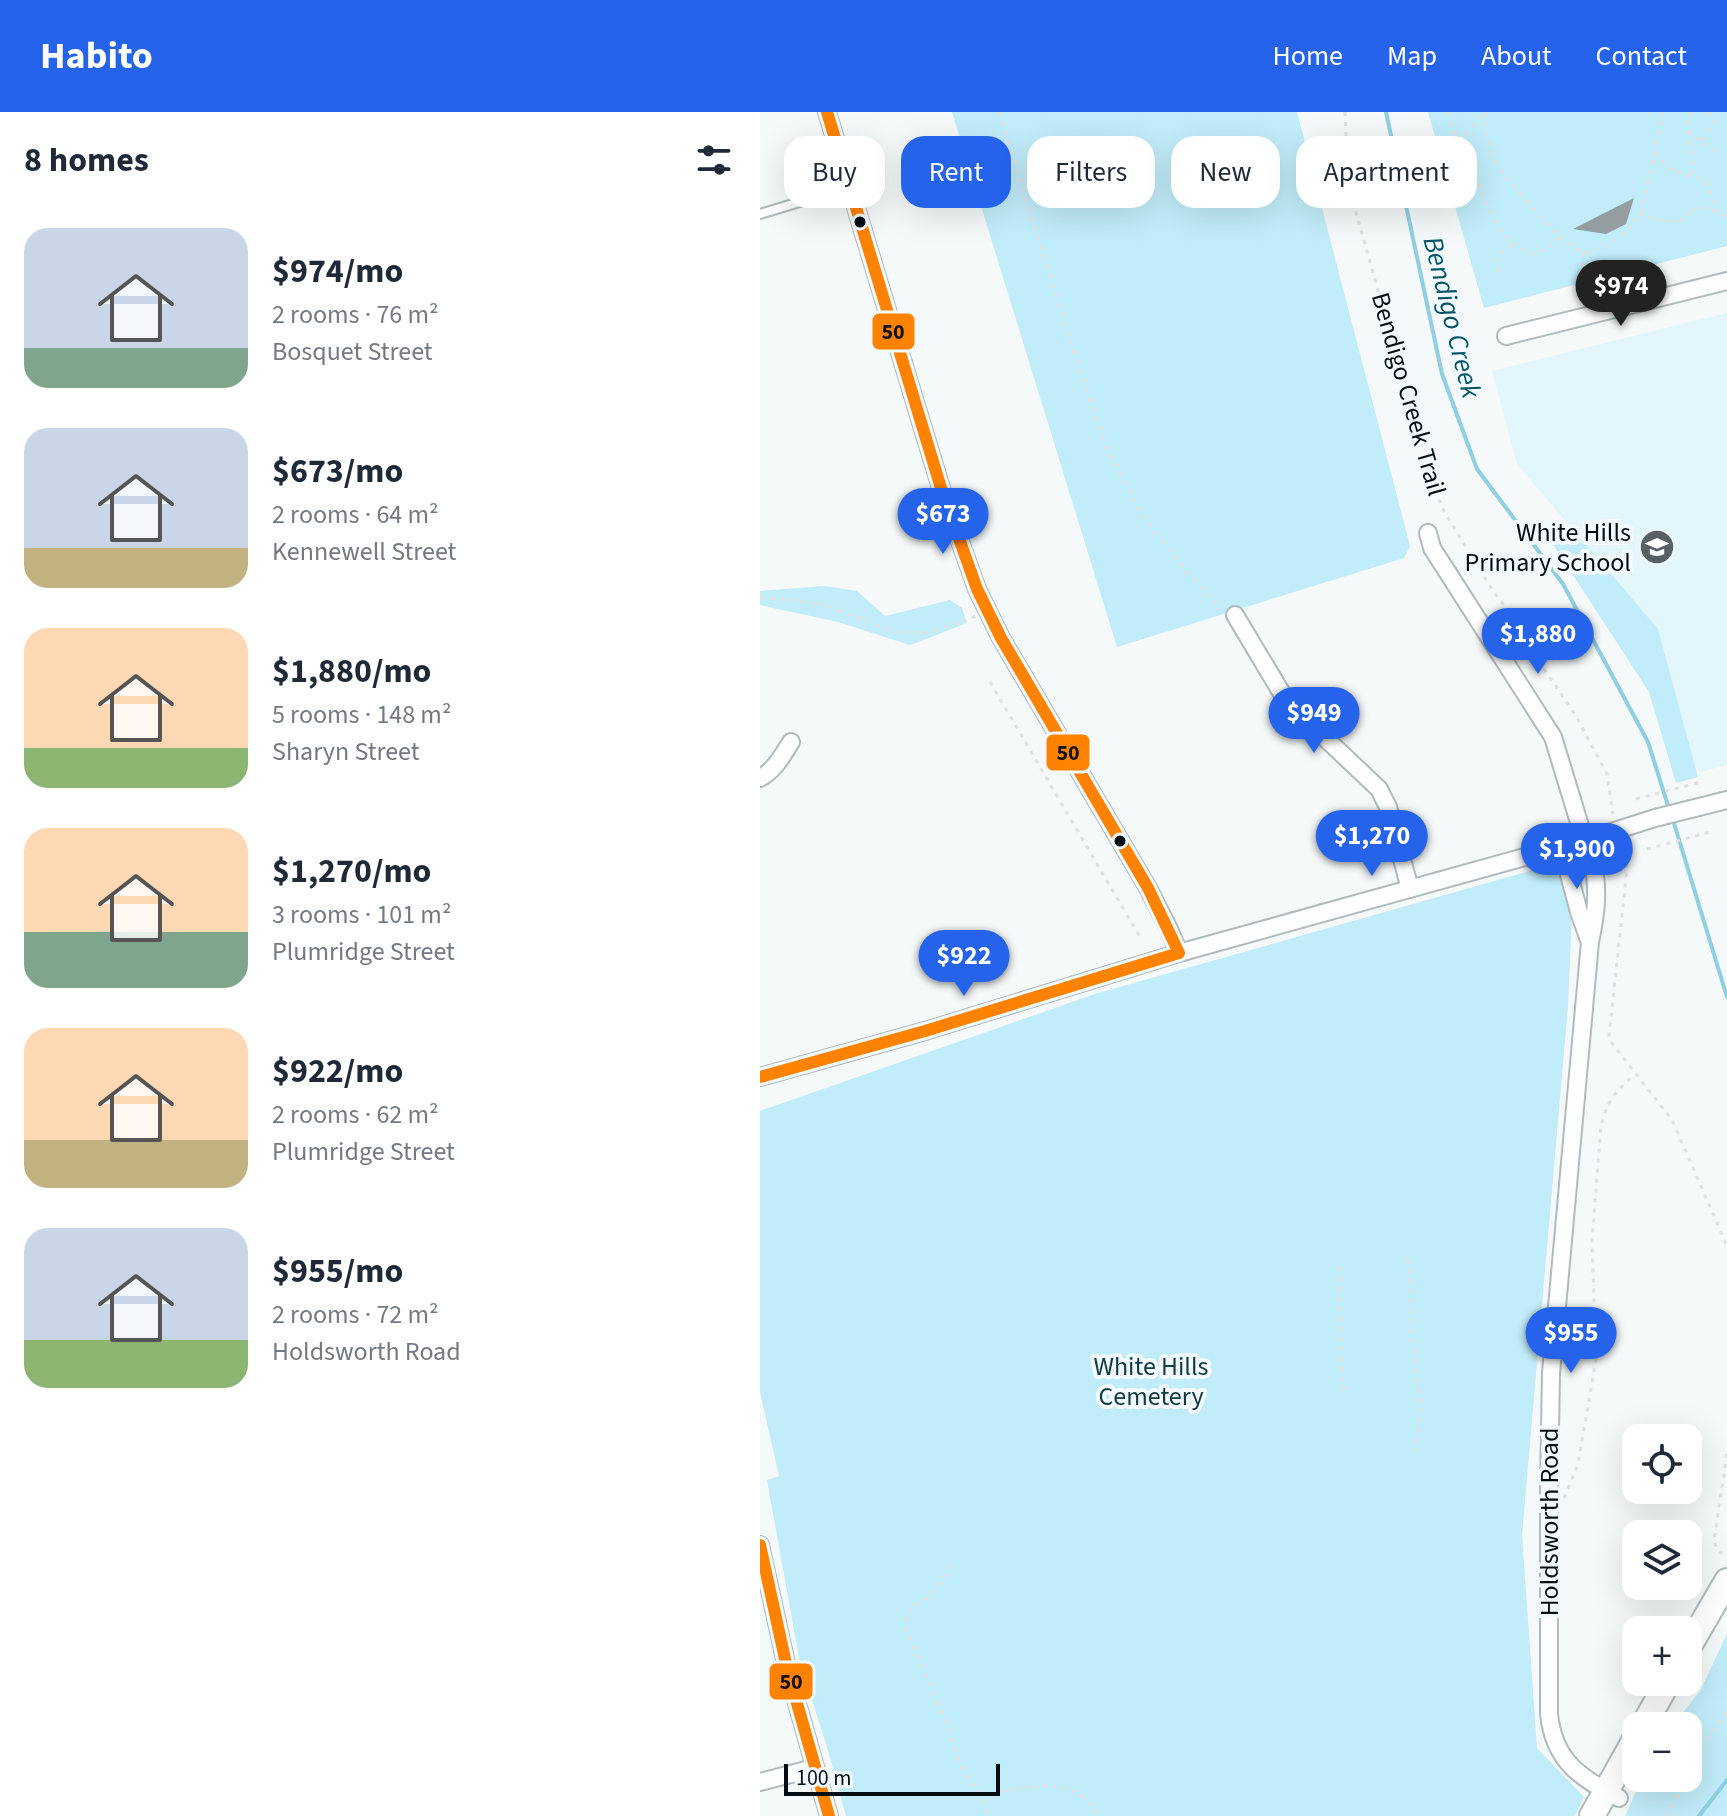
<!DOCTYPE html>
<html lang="en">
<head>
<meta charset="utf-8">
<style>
  body { margin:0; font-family:"Source Sans 3",sans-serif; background:#f2f2f3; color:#1f2937; height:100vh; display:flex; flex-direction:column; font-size:30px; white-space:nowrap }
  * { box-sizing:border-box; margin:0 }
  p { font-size:26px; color:#747a83 }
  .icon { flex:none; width:44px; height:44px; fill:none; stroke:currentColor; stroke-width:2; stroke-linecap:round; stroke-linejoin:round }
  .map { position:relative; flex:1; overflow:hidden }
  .details { display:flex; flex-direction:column; background:#fff; width:760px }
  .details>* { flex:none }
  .guide { position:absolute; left:24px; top:24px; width:760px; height:72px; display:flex; gap:16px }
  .buttons { position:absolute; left:862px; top:1312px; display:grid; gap:16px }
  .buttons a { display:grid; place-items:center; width:80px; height:80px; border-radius:16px; background:#fff; box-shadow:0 8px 32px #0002; font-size:40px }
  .scale { position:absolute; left:24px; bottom:20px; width:216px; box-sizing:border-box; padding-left:8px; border:4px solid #020e13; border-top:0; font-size:22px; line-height:28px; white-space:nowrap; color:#020e13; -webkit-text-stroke:6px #f2fafd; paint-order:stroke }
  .price { position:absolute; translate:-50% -68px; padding:0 18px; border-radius:28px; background:#2563eb; color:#fff; font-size:26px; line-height:52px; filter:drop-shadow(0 2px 4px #0008) }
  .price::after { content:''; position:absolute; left:50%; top:48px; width:24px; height:18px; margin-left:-12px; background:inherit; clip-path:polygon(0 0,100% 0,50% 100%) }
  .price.current { background:#222; color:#fff }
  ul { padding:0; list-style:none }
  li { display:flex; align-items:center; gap:24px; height:200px; padding:0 24px }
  li span { display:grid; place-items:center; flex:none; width:224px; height:160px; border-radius:24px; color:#555 }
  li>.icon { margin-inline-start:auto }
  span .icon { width:96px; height:96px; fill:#fffc; stroke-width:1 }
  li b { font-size:34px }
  h2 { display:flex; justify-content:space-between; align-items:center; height:96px; padding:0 24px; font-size:34px }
  .pill { padding:0 28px; border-radius:24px; background:#fff; box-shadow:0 8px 32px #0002; font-size:28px; line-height:72px }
  .pill.current { background:#2563eb; color:#fff }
  header { display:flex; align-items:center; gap:48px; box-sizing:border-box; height:112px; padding:0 40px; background:#2563eb; color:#fff }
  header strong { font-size:38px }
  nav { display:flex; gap:44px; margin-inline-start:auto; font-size:28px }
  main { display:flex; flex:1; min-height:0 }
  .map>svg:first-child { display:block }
</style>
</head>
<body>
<header>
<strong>Habito</strong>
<nav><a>Home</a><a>Map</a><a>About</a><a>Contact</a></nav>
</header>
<main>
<section class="details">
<h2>8 homes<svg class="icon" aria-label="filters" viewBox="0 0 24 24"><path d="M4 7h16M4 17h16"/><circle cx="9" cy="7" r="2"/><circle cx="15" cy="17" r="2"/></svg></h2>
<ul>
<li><span style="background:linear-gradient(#c9d6e8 75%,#7fa58c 0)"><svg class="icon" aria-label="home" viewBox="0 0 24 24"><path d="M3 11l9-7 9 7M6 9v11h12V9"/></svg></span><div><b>$974/mo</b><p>2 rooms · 76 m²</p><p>Bosquet Street</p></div></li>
<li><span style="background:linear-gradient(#c9d6e8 75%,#c2b280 0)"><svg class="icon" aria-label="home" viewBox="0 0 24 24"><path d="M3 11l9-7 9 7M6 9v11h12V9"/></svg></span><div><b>$673/mo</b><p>2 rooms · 64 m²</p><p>Kennewell Street</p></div></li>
<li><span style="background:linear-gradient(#ffd9b3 75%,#8fb573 0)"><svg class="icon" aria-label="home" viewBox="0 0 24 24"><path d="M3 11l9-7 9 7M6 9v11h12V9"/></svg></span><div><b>$1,880/mo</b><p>5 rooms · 148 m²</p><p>Sharyn Street</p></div></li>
<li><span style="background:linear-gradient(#ffd9b3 65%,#7fa58c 0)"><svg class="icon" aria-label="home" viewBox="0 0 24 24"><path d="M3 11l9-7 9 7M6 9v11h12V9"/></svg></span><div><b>$1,270/mo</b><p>3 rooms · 101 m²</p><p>Plumridge Street</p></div></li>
<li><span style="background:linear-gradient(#ffd9b3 70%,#c2b280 0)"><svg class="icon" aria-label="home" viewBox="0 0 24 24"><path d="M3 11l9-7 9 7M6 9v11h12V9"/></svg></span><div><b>$922/mo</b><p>2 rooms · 62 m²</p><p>Plumridge Street</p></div></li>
<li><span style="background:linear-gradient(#c9d6e8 70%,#8fb573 0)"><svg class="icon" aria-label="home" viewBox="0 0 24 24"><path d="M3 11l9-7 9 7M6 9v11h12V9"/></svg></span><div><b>$955/mo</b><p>2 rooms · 72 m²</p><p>Holdsworth Road</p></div></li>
</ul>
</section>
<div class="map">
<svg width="967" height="1704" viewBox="0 0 967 1704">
  <rect width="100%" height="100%" fill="#f5f9fa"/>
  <path fill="#e3f6fc" d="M 967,201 L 967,653 L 940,660 L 925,639 L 898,518 L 757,352 L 732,259 Z"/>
  <path fill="#c1ecf9" d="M 192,0 L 537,0 L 650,434 L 644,446 L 357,535 Z
    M 668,0 L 967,0 L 967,134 L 724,196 Z
    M 817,422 L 898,517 L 938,665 L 916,671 L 889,580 L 791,429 Z
    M 64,474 L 97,479 L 125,504 L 190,488 L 202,496 L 207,511 L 150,533 L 78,510 L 0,493 L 0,479 Z
    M 798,751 L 812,799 L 808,894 L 762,1423 L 777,1636 L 824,1685 L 815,1704 L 86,1704 L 66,1632 L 39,1546 L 7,1368 L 19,1364 L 0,1280 L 0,999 L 335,882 Z
    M 967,1522 L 967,1704 L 865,1704 L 882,1666 L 928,1666 L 928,1614 L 912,1614 L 940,1579 Z"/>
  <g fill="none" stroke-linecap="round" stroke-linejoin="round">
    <path stroke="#90cfe2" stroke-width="4" d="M 626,0 L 682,262 L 717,357 L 803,472 L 888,630 L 910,700
      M 913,708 L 967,885
      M 939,1704 L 967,1668"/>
  </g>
  <path fill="#949ea0" d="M 874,86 L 866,112 L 846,122 L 813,117 Z"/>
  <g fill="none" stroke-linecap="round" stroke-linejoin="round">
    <g stroke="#b1bbbe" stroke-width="12">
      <path id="service" d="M 0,102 L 89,75"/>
    </g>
    <g stroke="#b1bbbe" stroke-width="20">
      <path id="minor" d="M 67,0 L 181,376 L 217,477 L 241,526 L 388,776 L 409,817 L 419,841
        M 746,224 L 967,169
        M 668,421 L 672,436 L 793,625 L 835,763 C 838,787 835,806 830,830 L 791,1261 L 789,1373 L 789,1602 C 794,1649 820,1666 859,1686
        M 475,503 L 527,590 L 619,677 L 628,695 L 650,777
        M 0,666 C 15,658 22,644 31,630
        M 795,737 L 807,755 L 819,800 L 829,828
        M 0,965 L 165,919 L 419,841 L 826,728 L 895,706 L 967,688
        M 0,1433 L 27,1556 L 69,1704
        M 0,1670 L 54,1656"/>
    </g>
    <g stroke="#b1bbbe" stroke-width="28">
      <path id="secondary" d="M 928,1536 L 967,1469
        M 883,1614 L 908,1570
        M 832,1704 L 876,1626"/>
    </g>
    <path stroke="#e0e1e1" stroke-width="3" stroke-dasharray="4 6" stroke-linecap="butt" d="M 239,0 L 304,210 L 347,337 L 378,394 L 399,425 L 427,461 L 461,498
      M 585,0 L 587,50 L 593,90 L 674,377 L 685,401 L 735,482 L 752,503 L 769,535 L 816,604 L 847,662 L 853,702
      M 689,0 L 691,14 L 697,25 L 696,34 L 701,47 L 711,56 L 739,116 L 751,129 L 770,142 L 786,137 L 800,126
      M 727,0 C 724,17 728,33 735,48 C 743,65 808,141 825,140 C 829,140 833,138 837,137 C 858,130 872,117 882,97 L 903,0
      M 931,0 L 927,6 L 933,64
      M 928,19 C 938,28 949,33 958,42
      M 697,25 L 705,24 L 718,6 L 727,3
      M 943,29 L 954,9 L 947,0
      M 895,41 L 912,59 L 945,68 C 950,80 952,91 959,101
      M 879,102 L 906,110 L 920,109 C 935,90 948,95 967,105
      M 824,141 L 822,174 L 825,188
      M 738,160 L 737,146 L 753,131
      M 0,486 L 30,487 L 68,494 L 134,520 L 170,521 L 216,504
      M 230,570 L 380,825
      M 876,687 L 941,670
      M 862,732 L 867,757 L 849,924 L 851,930 L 912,1008 L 967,1134
      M 887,737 L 954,719
      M 648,1147 L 653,1232 L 660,1295 L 656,1346
      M 579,1155 C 578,1198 579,1240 585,1283
      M 967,1342 L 954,1428 L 957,1438 L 967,1445
      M 804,1386 L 818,1352 L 836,1247 L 832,1129 L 841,1014 L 847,994 L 855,982 L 874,962
      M 190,1453 C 185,1463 180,1474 172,1482 C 158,1496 145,1491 145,1516 L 188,1615 L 198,1648 L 205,1662 L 222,1684 L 227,1704
      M 928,1663 L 941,1633 L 967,1599
      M 223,1684 C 247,1678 296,1666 317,1681 C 326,1687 332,1696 339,1704
      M 907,1704 L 927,1666"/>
    <use href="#service" stroke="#fefefe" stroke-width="8"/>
    <use href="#minor" stroke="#fefefe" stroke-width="16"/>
    <use href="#secondary" stroke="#fefefe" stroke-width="24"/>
    <g stroke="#f2fafd" stroke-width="18">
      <path id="bus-1" d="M 67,0 L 181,376 L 217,477 L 241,526 L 388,776 L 419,841
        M 0,965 L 165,919 L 419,841
        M 0,1433 L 27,1556 L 69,1704"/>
    </g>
    <use href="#bus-1" stroke="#ff8200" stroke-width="12"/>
  </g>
  <defs>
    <g id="school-disc" transform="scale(1.8)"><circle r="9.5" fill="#576064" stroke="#f2fafd"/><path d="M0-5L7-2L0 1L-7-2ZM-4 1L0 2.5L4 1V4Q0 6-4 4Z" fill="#fff"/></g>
  </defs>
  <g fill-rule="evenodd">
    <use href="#school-disc" x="897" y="435"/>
  </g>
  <g fill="#020e13" stroke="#f2fafd" stroke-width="3">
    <circle cx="100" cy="110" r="7"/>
    <circle cx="360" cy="729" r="7"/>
  </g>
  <g text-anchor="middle" stroke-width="8" stroke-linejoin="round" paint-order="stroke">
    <g font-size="26" fill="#020e13" stroke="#f2fafd">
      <text transform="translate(649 282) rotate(74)" y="9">Bendigo Creek Trail</text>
      <text transform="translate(789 1410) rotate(-90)" y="9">Holdsworth Road</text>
    </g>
    <g font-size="26" fill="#020e13" stroke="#f2fafd" text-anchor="end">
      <text x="871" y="429">White Hills<tspan x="871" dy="30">Primary School</tspan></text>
    </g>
    <g font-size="26" fill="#103a45" stroke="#f2fafd">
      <text x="391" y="1263">White Hills<tspan x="391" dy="30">Cemetery</tspan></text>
    </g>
    <g font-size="28" font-style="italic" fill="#015365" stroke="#f2fafd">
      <text transform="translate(693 205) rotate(76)" y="10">Bendigo Creek</text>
    </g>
  </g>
  <g stroke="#f2fafd" stroke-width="3">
    <rect x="111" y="200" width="45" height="39" rx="8" fill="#ff8200"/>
    <rect x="285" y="621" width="46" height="39" rx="8" fill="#ff8200"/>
    <rect x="8" y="1550" width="46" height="39" rx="8" fill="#ff8200"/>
  </g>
  <g font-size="22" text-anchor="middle" font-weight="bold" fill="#111">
    <text x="133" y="227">50</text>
    <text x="308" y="648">50</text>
    <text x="31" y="1577">50</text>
  </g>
</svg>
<div class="buttons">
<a><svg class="icon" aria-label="locate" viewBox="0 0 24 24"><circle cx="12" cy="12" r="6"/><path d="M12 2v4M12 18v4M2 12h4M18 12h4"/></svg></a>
<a><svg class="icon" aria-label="layers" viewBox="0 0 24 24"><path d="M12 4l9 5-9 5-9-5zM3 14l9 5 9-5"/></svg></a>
<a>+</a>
<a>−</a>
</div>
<div class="scale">100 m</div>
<b class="price current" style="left:861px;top:216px">$974</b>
<b class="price" style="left:183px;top:444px">$673</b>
<b class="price" style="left:778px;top:564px">$1,880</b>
<b class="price" style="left:554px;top:643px">$949</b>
<b class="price" style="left:612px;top:766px">$1,270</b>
<b class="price" style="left:817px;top:779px">$1,900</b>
<b class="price" style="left:204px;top:886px">$922</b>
<b class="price" style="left:811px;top:1263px">$955</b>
<div class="guide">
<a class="pill">Buy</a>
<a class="pill current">Rent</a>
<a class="pill">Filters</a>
<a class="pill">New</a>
<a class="pill">Apartment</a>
</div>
</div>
</main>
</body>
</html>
